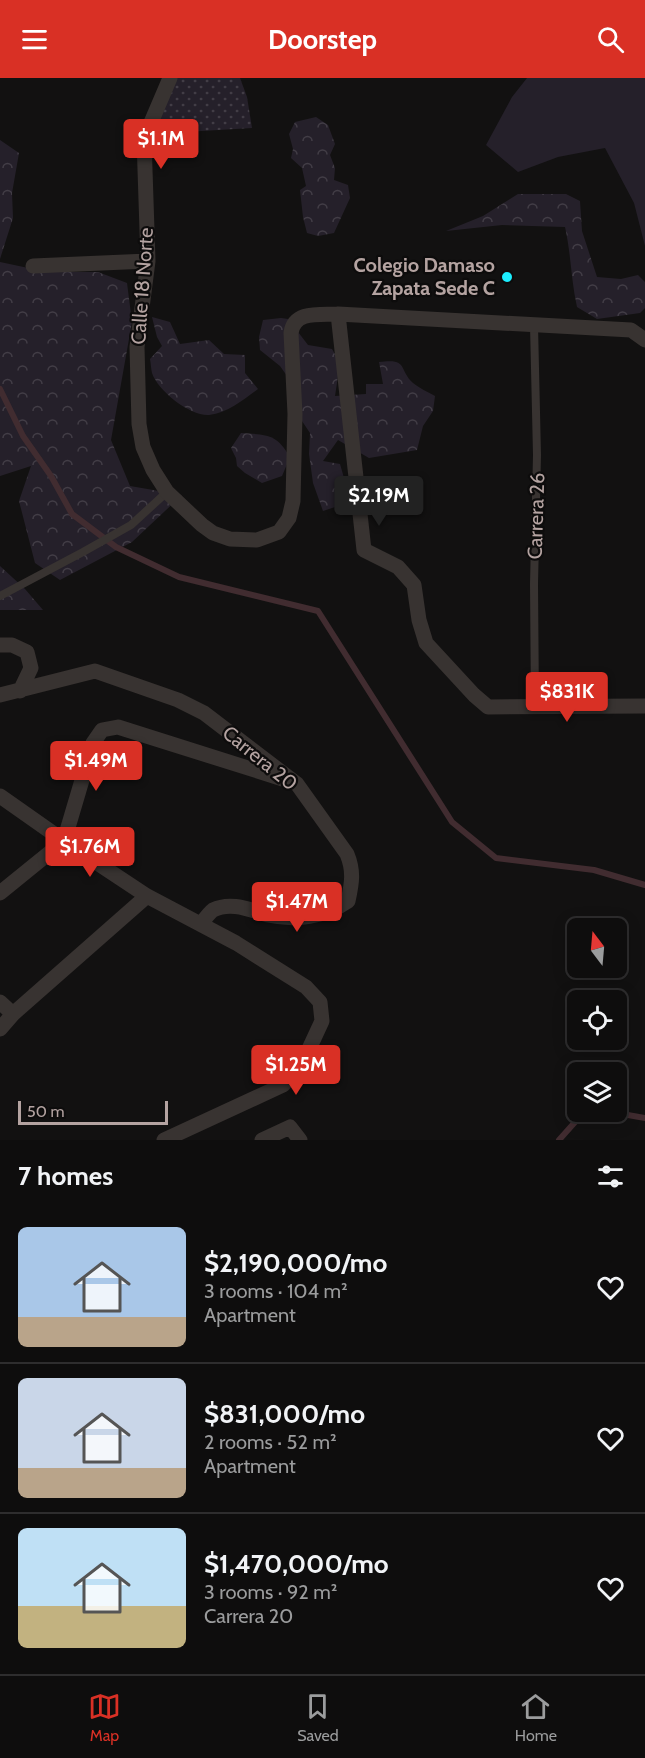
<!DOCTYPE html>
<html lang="en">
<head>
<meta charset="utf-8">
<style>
  body { margin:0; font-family:Cabin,sans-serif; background:#171616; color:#f1f3f6; height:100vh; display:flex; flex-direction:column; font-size:22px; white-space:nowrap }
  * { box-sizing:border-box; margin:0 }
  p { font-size:20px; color:#9b9c9d }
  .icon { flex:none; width:33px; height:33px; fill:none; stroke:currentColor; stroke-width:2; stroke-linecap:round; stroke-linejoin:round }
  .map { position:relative; height:1062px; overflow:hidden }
  .sheet { display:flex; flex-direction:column; background:#0e0d0d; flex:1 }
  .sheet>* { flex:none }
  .needle { width:39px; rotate:344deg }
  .controls { position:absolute; left:567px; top:840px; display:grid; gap:12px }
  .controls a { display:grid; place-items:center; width:60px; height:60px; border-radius:9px; background:#0e0d0d; box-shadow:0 3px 15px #0003,0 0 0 2px #2e2d2e; font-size:30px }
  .scale { position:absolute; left:18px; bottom:15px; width:150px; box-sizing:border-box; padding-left:6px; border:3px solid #b4a3a1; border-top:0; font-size:16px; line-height:21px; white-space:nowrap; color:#b4a3a1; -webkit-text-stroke:4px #0d0c0c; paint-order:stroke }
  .price { position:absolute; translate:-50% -51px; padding:0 14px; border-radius:6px; background:#d93025; color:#fff; font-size:20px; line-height:39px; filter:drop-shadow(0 2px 3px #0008) }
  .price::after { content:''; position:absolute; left:50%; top:36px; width:18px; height:14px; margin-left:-9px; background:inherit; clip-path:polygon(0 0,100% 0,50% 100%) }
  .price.selected { background:#222; color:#fff }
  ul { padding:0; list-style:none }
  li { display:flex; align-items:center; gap:18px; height:150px; padding:0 18px }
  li+li { border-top:2px solid #2e2d2e }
  li span { display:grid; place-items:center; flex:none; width:168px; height:120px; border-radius:9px; color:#555 }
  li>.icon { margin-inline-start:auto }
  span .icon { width:72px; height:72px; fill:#fffc; stroke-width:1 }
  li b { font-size:26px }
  h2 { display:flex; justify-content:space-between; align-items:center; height:72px; padding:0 18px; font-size:26px }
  header { display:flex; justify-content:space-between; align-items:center; height:78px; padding:0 18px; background:#d93025; color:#fff; font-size:27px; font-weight:800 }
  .tabs { display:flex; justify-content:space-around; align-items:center; height:84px; border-top:2px solid #2e2d2e; background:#0e0d0d; font-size:16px; color:#9b9c9d }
  .tabs a { display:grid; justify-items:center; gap:3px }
  .tabs .selected { color:#d93025 }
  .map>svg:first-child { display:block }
</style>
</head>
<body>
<header><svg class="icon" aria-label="menu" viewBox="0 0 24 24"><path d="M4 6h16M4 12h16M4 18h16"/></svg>Doorstep<svg class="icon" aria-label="search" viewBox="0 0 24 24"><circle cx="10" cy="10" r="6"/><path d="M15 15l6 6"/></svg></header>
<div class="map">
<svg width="645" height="1062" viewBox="0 0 645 1062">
  <defs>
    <pattern id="forest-crowns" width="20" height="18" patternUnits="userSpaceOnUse" patternTransform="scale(1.5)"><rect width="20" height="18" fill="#25202a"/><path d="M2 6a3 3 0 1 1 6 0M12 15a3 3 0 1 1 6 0" fill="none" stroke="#423d46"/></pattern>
    <pattern id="park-dots" width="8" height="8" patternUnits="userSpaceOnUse" patternTransform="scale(1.5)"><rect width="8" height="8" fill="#25202a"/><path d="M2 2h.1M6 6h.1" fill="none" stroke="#423d46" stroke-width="1.8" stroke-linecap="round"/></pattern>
  </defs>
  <rect width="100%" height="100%" fill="#121111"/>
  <path fill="#25202a" d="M 527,0 L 645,0 L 645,168 L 634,125 L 605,70 L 558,79 L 518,94 L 486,67 L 512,19 Z"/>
  <path fill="url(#forest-crowns)" d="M 316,39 L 328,47 L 335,66 L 330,77 L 335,90 L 334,102 L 348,107 L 350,120 L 334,155 L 318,158 L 307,155 L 303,139 L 300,112 L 306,108 L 302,90 L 291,80 L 293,71 L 289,56 L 295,44 Z
    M 0,62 L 19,75 L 12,115 L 13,140 L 0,181 Z
    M 518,116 L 566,116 L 580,123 L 582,153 L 597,199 L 621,201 L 638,197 L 645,204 L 645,230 L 640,235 L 597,241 L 577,229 C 571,202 571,175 565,149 L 502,147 L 446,153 L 483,138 Z
    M 0,184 L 47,194 L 98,194 L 127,205 L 132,244 L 111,362 L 130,408 L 182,417 L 132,464 L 60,502 L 35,485 L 19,423 L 31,388 L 0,398 Z
    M 152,239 L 170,244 L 180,266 L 209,262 L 224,276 L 245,277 L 245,295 L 258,311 C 244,321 228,335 209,337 C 190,338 158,313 152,295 C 151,291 151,286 150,281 L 162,268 L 157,259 Z
    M 281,240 L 288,241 L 308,267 L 332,271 L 340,285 L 335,318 L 366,316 L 366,306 L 383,306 L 379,284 C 409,280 398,291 413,305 C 419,310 428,314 435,318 L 433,333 L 423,348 L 417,372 L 369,380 L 338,362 L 323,383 L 340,386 L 346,407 L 341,427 L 323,433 L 313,405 L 309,376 L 310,355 L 292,328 L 292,305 L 280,288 L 260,272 L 259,259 L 263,242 Z
    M 241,355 C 267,357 276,355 290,379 L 282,398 L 262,405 L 245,395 L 237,388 L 236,380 L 231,370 Z
    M 0,488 L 25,511 L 43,532 L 0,532 Z"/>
  <path fill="url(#park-dots)" d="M 172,0 L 240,0 L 247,19 L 252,50 L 151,56 Z"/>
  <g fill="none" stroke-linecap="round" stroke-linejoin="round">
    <path stroke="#412c30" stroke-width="6" d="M 0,311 L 23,358 L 51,398 L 72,436 L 116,469 L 179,499 L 318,533 L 452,744 L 496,780 L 594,792 L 645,807
      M 611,1034 L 645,1040
      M 559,1062 L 584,1034"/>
    <path stroke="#383331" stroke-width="8" d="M 534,247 L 537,377 L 534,506 L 535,629
      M 0,518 L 83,474 L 131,447 L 167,414"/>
    <path stroke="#383331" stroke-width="15" d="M 170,0 L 144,61 L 148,183 L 137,269 L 139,346 L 143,369 L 153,392 L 167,414 L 202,447 L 213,455 L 230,461 L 257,462 L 279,454 L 289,440 L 293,423 L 295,336 L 291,255 C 294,232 321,237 338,236 L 631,252 L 645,262
      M 33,188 L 148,183
      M 338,236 L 364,472 L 398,489 L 414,507 L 419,542 L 426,565 L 474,617 L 488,629 L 645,628
      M 0,567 L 12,567 L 27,574 L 31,590 L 20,613
      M 0,617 L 95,593 L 178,622 L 204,635 L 297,706 L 347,776 C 354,793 352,805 348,823 C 325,839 295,843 268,837 C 250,832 231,823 213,832 C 209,835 204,842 201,846
      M 0,718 L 64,763 L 147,818 L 236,865 L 306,909 L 320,924 L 322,943 L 303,984 L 283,1007 L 164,1062
      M 0,815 L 64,763 L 93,665 L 102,652 L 118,649 L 283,701
      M 0,924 L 13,936
      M 0,951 L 13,936 L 147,818
      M 262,1062 L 290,1049 L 300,1062"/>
  </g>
  <circle fill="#1ceeff" stroke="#0d0c0c" stroke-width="2" cx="507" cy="199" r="6"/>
  <g text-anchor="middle" stroke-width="4.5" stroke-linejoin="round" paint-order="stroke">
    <g font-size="20" font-weight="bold" fill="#b4a3a1" stroke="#0d0c0c" text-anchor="end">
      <text x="495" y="194">Colegio Damaso<tspan x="495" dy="23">Zapata Sede C</tspan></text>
    </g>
    <g font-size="20" fill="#b4a3a1" stroke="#0d0c0c">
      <text transform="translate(142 208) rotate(-86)" y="7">Calle 18 Norte</text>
      <text transform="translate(536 438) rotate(-88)" y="7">Carrera 26</text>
      <text transform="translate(260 680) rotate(39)" y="7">Carrera 20</text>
    </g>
  </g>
</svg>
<div class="controls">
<a><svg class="needle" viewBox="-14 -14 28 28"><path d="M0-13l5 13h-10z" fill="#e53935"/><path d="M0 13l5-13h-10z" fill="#9b9c9d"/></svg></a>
<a><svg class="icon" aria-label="locate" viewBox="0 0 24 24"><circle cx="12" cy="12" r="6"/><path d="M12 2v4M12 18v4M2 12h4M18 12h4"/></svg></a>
<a><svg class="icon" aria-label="layers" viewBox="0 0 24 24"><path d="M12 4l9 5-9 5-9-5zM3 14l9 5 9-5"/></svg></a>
</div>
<div class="scale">50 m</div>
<b class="price" style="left:161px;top:92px">$1.1M</b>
<b class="price selected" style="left:379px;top:449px">$2.19M</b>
<b class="price" style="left:567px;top:645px">$831K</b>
<b class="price" style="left:96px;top:714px">$1.49M</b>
<b class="price" style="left:90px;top:800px">$1.76M</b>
<b class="price" style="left:297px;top:855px">$1.47M</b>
<b class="price" style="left:296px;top:1018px">$1.25M</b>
</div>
<section class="sheet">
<h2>7 homes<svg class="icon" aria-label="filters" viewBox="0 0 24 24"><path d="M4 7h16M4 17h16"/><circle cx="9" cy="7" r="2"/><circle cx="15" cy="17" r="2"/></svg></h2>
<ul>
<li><span style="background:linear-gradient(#a9c7e8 75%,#b9a48a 0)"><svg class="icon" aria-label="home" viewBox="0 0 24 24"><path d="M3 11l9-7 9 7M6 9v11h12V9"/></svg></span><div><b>$2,190,000/mo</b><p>3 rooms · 104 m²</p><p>Apartment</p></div><svg class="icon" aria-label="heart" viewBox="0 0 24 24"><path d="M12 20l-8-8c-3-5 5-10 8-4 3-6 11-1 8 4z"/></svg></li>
<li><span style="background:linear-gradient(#c9d6e8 75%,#b9a48a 0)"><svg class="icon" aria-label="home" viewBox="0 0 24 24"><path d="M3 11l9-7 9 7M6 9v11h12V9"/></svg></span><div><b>$831,000/mo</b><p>2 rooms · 52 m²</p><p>Apartment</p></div><svg class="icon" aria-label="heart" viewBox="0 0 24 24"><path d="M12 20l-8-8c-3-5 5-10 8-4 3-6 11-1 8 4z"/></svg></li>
<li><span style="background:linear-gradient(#bfe0f5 65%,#c2b280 0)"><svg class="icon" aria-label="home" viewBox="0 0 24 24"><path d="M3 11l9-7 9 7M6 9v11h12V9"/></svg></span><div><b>$1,470,000/mo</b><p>3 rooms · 92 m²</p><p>Carrera 20</p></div><svg class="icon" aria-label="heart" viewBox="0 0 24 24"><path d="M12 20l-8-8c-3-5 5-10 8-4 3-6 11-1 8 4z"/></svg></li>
</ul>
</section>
<nav class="tabs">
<a class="selected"><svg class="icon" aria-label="map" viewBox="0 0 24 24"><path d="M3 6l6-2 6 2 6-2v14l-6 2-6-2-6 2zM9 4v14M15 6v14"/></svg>Map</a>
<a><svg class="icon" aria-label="saved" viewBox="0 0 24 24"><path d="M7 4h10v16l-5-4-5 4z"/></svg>Saved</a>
<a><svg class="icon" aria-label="home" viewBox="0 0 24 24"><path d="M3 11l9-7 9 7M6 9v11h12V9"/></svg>Home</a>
</nav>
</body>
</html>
